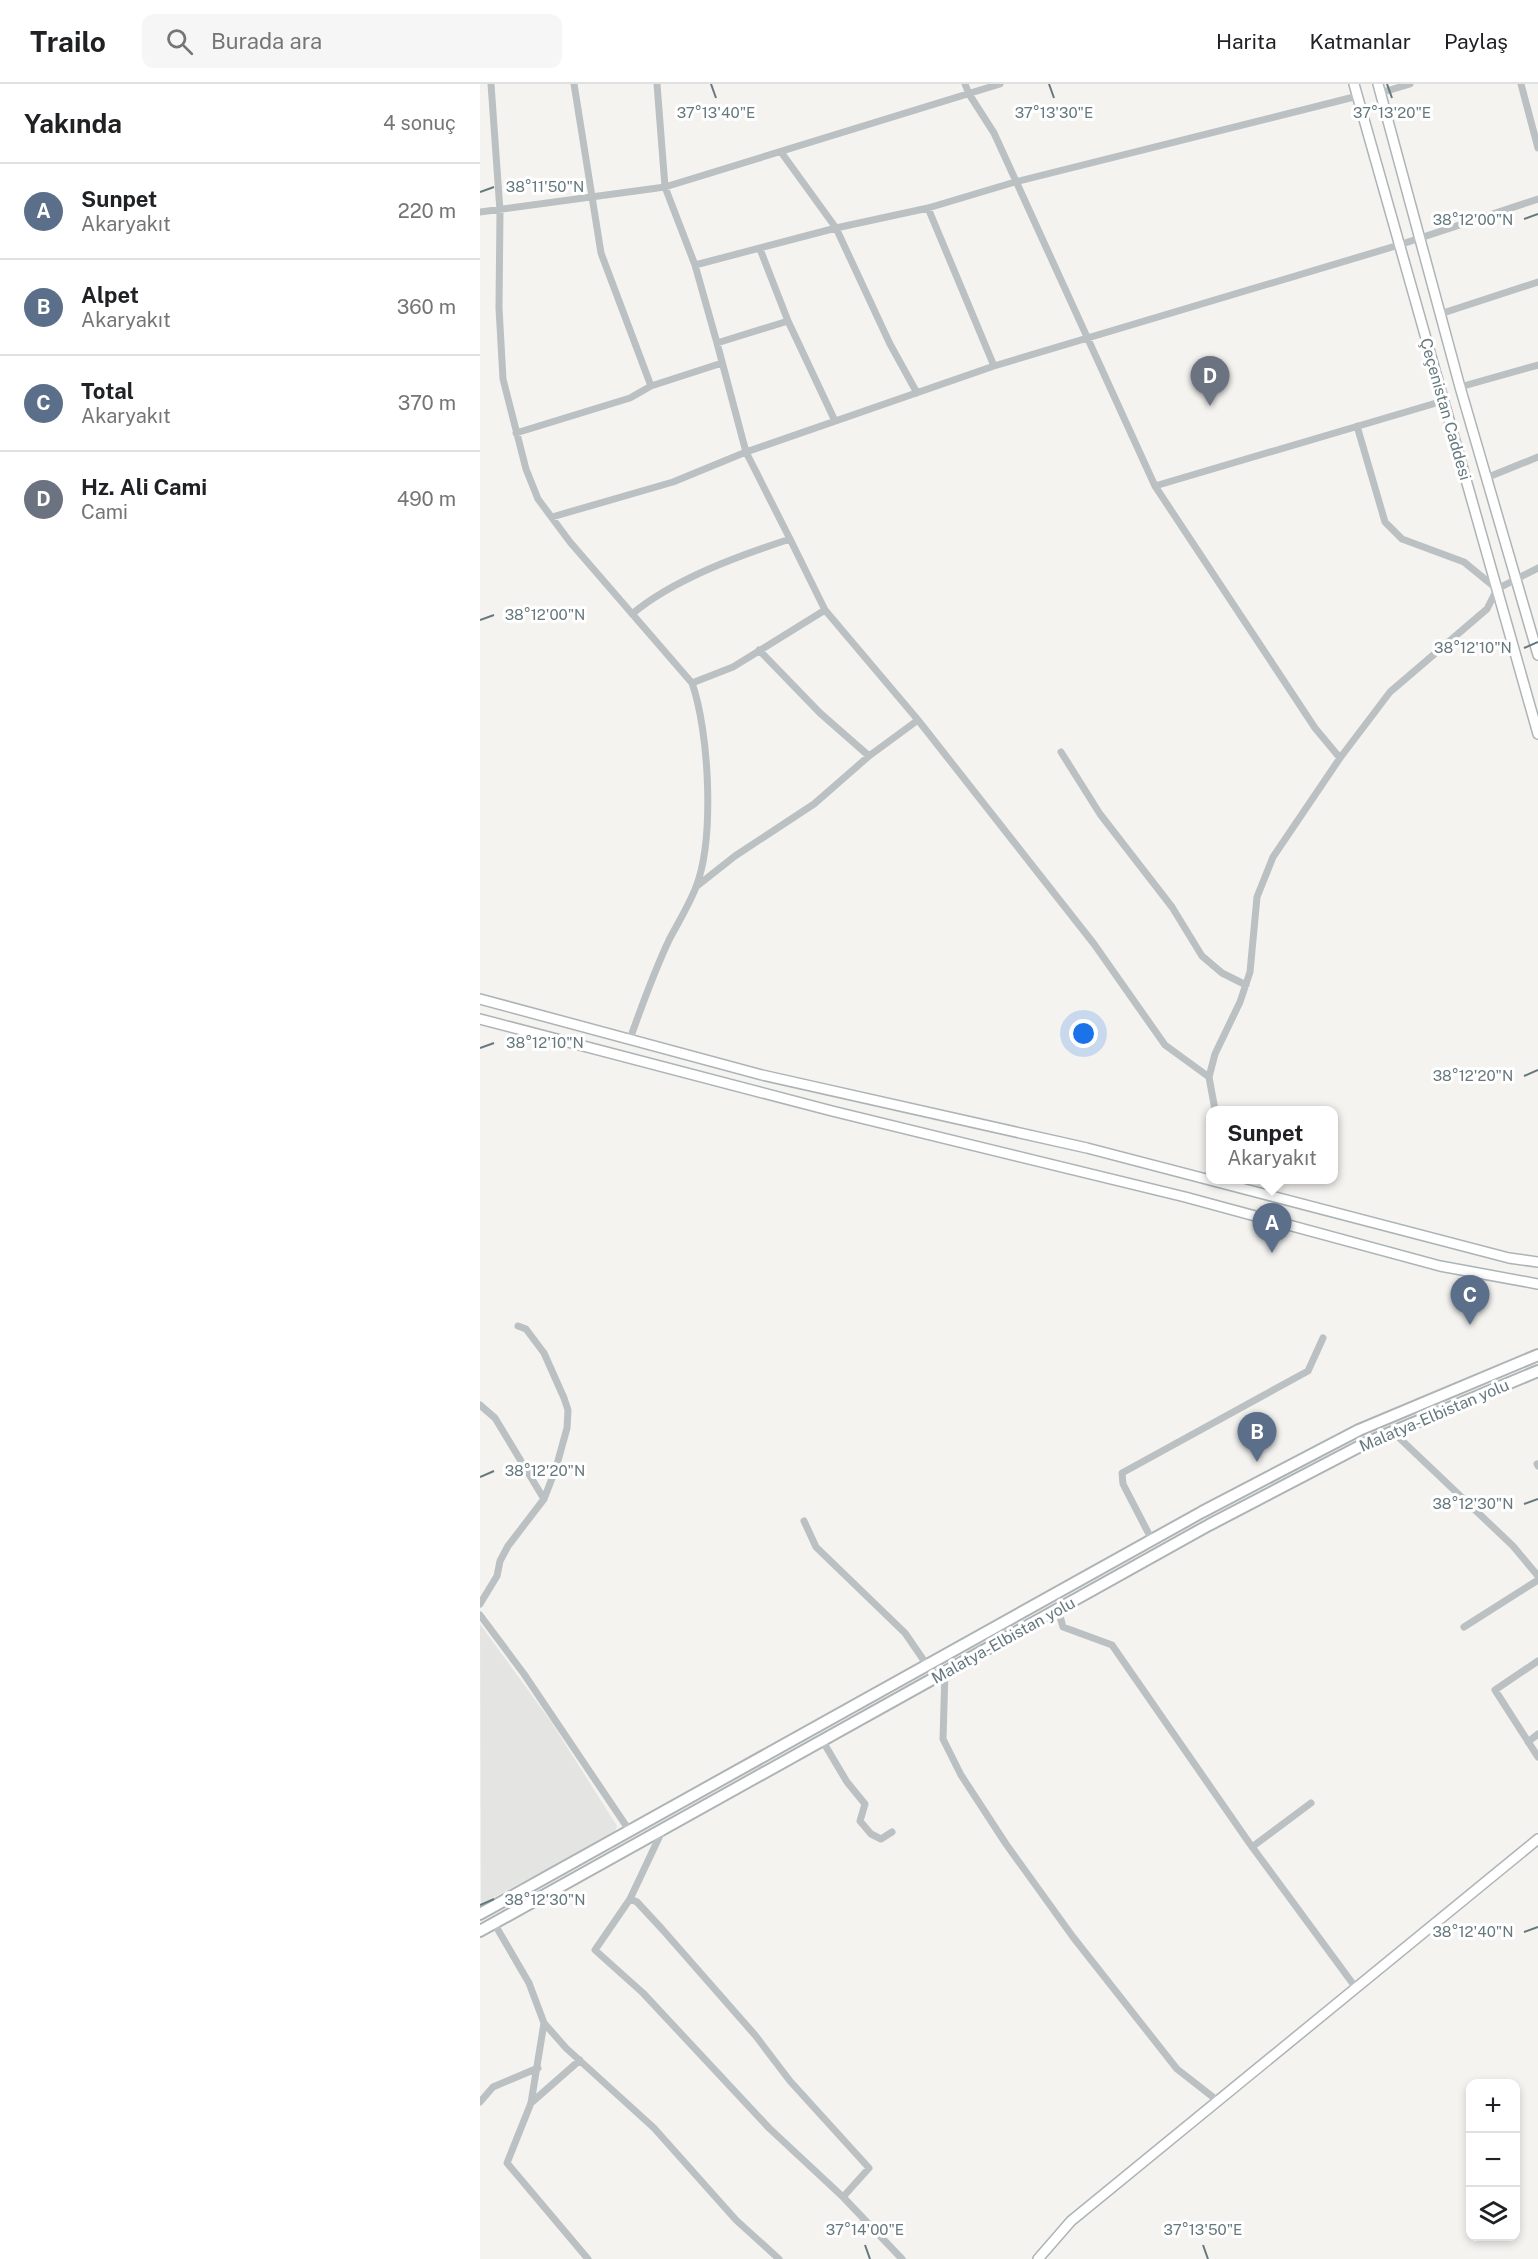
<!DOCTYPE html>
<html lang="tr">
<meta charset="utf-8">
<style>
body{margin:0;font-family:"Public Sans",sans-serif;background:#f6f6f6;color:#202124}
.controls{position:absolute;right:18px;bottom:18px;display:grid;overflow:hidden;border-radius:12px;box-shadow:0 3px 9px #0003}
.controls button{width:54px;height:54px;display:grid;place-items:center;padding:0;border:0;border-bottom:2px solid #e0e0e0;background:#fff;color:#202124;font:30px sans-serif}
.you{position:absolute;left:604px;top:950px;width:21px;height:21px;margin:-15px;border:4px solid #fff;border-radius:50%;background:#1a73e8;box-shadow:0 0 0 9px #1a73e833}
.badge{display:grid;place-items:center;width:39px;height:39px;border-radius:50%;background:#db2777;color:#fff;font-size:20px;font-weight:700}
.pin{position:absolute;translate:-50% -50px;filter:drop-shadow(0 2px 3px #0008)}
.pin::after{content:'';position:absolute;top:32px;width:21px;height:18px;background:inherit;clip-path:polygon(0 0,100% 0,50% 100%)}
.popup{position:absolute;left:726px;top:1022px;width:132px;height:78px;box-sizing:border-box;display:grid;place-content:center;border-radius:12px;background:#fff;filter:drop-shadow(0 2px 4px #0005);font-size:20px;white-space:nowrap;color:#757577}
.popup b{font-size:22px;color:#202124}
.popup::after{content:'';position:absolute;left:50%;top:100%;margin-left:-12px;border:12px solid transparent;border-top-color:#fff}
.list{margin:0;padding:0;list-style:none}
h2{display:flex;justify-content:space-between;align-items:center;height:78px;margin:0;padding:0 24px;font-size:26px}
h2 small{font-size:20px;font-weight:400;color:#757577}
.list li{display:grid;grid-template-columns:39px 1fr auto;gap:18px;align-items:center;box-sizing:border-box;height:96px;padding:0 24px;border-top:2px solid #e0e0e0}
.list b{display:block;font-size:22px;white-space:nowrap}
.list p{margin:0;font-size:20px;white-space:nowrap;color:#757577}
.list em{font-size:20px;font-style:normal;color:#757577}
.icon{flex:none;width:33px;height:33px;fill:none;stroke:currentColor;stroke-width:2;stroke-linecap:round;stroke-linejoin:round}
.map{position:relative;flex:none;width:1058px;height:2175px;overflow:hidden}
header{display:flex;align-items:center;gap:36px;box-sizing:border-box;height:84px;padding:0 30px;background:#fff;border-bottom:2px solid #e0e0e0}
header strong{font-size:28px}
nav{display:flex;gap:33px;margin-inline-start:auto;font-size:21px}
.search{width:420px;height:54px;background:#f6f6f6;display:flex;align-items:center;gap:15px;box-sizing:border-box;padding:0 21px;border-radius:12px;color:#757577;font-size:22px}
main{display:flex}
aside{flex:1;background:#fff}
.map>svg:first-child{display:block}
</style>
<header>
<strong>Trailo</strong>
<div class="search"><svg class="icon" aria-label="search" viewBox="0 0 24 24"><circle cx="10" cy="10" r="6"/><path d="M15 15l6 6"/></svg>Burada ara</div>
<nav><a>Harita</a><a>Katmanlar</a><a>Paylaş</a></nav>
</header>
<main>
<aside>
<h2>Yakında<small>4 sonuç</small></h2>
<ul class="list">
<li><span class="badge" style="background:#5c6f8a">A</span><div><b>Sunpet</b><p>Akaryakıt</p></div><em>220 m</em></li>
<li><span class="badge" style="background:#5c6f8a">B</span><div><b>Alpet</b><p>Akaryakıt</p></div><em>360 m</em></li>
<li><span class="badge" style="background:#5c6f8a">C</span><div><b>Total</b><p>Akaryakıt</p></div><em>370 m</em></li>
<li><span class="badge" style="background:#6b7280">D</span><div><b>Hz. Ali Cami</b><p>Cami</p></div><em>490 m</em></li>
</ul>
</aside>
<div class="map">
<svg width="1058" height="2175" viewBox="0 0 1058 2175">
<rect width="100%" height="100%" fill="#f4f3f0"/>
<path fill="#e4e5e3" d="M0 1540 72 1639 137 1742 134 1750 1 1820Z"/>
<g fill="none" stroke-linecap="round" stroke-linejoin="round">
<g stroke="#adb4b6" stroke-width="12">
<path id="secondary" d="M874 0 1058 650
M898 0 980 303 1058 571
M0 915 282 991 607 1064 1029 1174 1058 1178
M0 935 352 1027 705 1113 960 1182 1058 1200
M558 2175 591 2137 1058 1755"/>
</g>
<g stroke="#aeb4b6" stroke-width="14">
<path id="primary" d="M0 1830 722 1428 879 1346 1058 1271
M0 1847 729 1441 886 1359 1058 1287"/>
</g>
<path stroke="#bbc0c2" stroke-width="7" d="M11 0 20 127 19 224 23 295 46 385 58 415 90 458 212 599C229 647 235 754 216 803 209 821 198 839 189 856 174 888 162 921 150 955
M177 0 185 103 215 181 237 259 308 237
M485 0 489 10 514 49 675 402 835 644 860 674
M1041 0 1058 64
M900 9 930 0
M301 68 356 144 410 260 437 309
M448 124 514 282 919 161 1058 115
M0 128 185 103 520 0
M280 165 308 237 355 337
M215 181 356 144 448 124 535 98 878 12
M960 230 1058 198
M237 259 266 368 310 455
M171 302 242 279
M980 303 1058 281
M877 342 905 438 922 455 984 478 1017 505
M36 349 150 314 171 302 121 169 94 0
M1006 394 1058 373
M675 402 963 317
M72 433 193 398 266 368 514 282
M152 530C194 495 258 472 310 455L345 526
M279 566 340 629 389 672
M212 599 253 583 345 526 438 636 614 860 685 961 729 993
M581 668 620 730 692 823 722 872 742 889 766 901
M217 802 255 772 334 720 389 672 438 636
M735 1026 729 993 735 970 760 918 770 888 777 813 793 773 860 674 910 608 1007 525 1017 505 1058 484
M0 1321 15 1334 64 1415
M913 1348 1033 1462 1058 1492
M1057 1380 1058 1382
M324 1437 336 1463 425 1549 447 1581
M672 1456 643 1400 642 1389 828 1287 843 1254
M0 1520 17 1492 20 1477 28 1462 64 1415 76 1384 87 1344 88 1326 84 1314 64 1269 46 1245 38 1242
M578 1525 583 1543 632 1561 770 1760 876 1904
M0 1531 44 1590 149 1746
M984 1543 1058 1496
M1058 1577 1015 1606 1058 1673
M465 1588 463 1655 481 1691 526 1760 593 1853 697 1985 738 2017
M342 1656 367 1698 385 1720 380 1737 391 1750 401 1755 412 1748
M1048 1658 1058 1650
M183 1745 150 1815 115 1866 163 1909 289 2044 363 2113 422 2175
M772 1763 831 1719
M150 1815 157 1818 182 1845 275 1951 310 1997 389 2084 363 2113
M14 1839 49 1899 64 1939 51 2019 27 2079 108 2175
M64 1939 86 1964 174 2044 256 2136 299 2175
M0 2018 13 2003 58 1984
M51 2019 100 1976"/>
<use href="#secondary" stroke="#fff" stroke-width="9"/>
<use href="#primary" stroke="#fff" stroke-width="10"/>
</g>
<path fill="none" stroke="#65787e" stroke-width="2" d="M231 0 236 14M569 0 574 14M907 0 912 14M0 108 14 103M1044 135 1058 130M0 536 14 531M1044 564 1058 558M0 964 14 959M1044 992 1058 986M0 1393 14 1387M1044 1420 1058 1415M0 1821 14 1815M1044 1848 1058 1843M385 2161 390 2175M723 2161 728 2175"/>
<g text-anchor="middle" stroke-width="6" stroke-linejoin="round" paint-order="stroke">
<g font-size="16" fill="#65787e" stroke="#fff">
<text transform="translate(966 325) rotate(74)" y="6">Çeçenistan Caddesi</text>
<text transform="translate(954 1331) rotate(-23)" y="6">Malatya-Elbistan yolu</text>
<text transform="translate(523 1556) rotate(-29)" y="6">Malatya-Elbistan yolu</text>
</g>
</g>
<g font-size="15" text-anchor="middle" fill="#65787e" stroke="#fff" stroke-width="6" stroke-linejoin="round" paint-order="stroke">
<text x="236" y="34">37°13'40"E</text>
<text x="574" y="34">37°13'30"E</text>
<text x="912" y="34">37°13'20"E</text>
<text x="65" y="108">38°11'50"N</text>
<text x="993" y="141">38°12'00"N</text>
<text x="65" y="536">38°12'00"N</text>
<text x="993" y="569">38°12'10"N</text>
<text x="65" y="964">38°12'10"N</text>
<text x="993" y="997">38°12'20"N</text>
<text x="65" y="1392">38°12'20"N</text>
<text x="993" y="1425">38°12'30"N</text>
<text x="65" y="1821">38°12'30"N</text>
<text x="993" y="1853">38°12'40"N</text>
<text x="385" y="2151">37°14'00"E</text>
<text x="723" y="2151">37°13'50"E</text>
</g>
</svg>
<div class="controls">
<button>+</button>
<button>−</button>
<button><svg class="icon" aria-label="layers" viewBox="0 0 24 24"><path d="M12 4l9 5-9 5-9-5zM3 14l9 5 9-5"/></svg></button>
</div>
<div class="you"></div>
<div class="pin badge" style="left:792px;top:1169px;background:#5c6f8a">A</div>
<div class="popup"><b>Sunpet</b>Akaryakıt</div>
<div class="pin badge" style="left:777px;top:1378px;background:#5c6f8a">B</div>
<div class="pin badge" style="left:990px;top:1241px;background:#5c6f8a">C</div>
<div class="pin badge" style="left:730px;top:322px;background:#6b7280">D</div>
</div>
</main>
